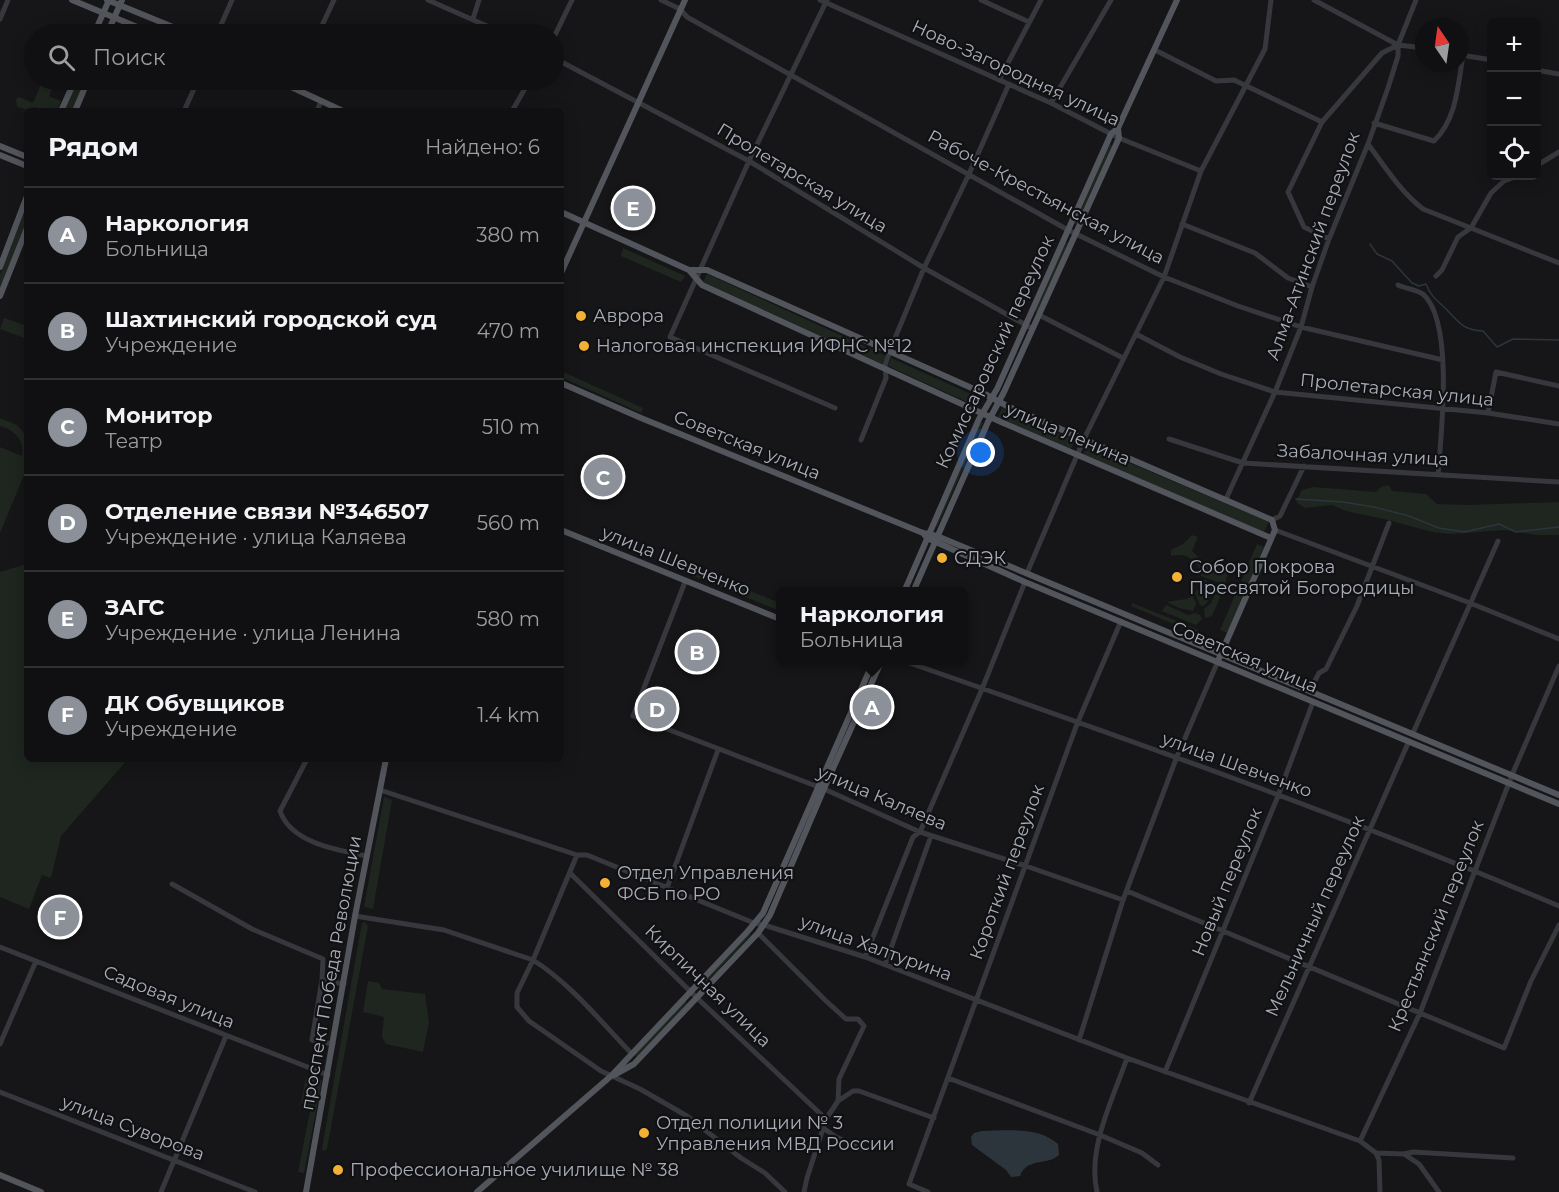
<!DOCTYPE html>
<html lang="ru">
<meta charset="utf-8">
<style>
body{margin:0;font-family:Montserrat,sans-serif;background:#19191b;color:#f1f3f6}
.controls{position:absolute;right:18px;top:18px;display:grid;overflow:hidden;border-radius:9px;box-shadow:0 3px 15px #0003}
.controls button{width:54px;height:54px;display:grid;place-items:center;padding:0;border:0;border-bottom:2px solid #303032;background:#101012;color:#f1f3f6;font:30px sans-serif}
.compass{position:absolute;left:1415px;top:18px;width:54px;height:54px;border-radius:50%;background:#101012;box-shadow:0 3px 15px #0003;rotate:347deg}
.you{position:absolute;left:981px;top:453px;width:21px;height:21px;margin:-15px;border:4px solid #fff;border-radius:50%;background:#1a73e8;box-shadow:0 0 0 9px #1a73e833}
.badge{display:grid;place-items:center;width:39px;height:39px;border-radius:50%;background:#8c9099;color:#fff;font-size:20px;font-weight:700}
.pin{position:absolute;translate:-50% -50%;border:3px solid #fff;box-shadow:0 2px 6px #0006}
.popup{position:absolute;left:776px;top:587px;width:192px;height:78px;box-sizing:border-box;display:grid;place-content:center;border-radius:9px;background:#101012;filter:drop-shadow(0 2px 4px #0005);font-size:20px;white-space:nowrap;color:#9c9d9f}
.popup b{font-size:22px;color:#f1f3f6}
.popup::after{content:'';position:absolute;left:50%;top:100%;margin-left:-12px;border:12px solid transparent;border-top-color:#101012}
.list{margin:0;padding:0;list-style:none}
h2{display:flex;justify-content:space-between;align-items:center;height:78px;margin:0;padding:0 24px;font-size:26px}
h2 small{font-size:20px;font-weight:400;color:#9c9d9f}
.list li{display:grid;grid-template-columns:39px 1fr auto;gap:18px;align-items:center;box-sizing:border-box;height:96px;padding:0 24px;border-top:2px solid #303032}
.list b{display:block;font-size:22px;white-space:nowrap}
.list p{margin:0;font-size:20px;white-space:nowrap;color:#9c9d9f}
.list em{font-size:20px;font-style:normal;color:#9c9d9f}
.icon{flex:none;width:33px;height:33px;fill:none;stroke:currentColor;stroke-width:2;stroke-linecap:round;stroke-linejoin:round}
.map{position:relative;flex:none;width:1559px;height:1192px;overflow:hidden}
.search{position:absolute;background:#101012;box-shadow:0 3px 15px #0003;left:24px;top:24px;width:540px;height:66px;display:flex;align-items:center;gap:15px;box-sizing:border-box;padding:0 21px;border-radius:33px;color:#9c9d9f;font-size:22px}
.panel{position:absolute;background:#101012;box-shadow:0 3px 15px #0003;left:24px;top:108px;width:540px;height:654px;border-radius:9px}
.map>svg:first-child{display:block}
</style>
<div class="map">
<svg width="1559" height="1192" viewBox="0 0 1559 1192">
<rect width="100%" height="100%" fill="#161618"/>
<path fill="#1e261f" d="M43 80H46L45 82 53 87 49 96 61 101 57 111H44L35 107 25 109 17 107 16 99 19 97 33 103Z
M78 80H85L72 111H64Z
M1109 144 1112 146 1077 224 1074 223Z
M27 205V221L0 290V274Z
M1065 242 1068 243 1037 312 1034 311Z
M623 248 685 276 681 282 621 256Z
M707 274 886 356 882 364 703 282Z
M4 318 27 326V339L0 329Z
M891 358 982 399 978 407 888 366Z
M561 371 643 408 641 413 561 377Z
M1002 408 1075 440 1071 449 998 417Z
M0 418 17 425 27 436V468L0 533V447L22 456C25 441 15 430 0 426Z
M981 422 983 423 937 527 935 526Z
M1087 445 1269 522 1264 532 1083 455Z
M1389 485 1392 491 1426 494 1437 504 1467 505 1559 502V535H1537L1505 530 1451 534 1432 532 1388 520 1346 511 1332 505 1305 508 1296 502 1302 490 1313 487 1376 492 1381 487Z
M1192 535 1198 537 1192 551 1202 561 1228 572 1225 585 1201 576C1199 560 1186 552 1171 556V550L1183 544Z
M1257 544 1264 547 1227 633 1220 630Z
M665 557 780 603V611L663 564Z
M27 564V759H128L61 836 51 878 42 875 29 909 0 897V572Z
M1202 579 1216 585 1207 603 1203 606 1200 605 1195 593 1201 585Z
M1219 586 1224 588 1212 616 1205 618 1204 609 1211 603Z
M1193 596 1196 604 1193 611 1179 608 1167 602 1186 599Z
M1132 603 1197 629 1198 632 1205 635 1204 637 1131 606Z
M1166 605 1188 615 1196 613 1200 615 1202 619 1196 625 1162 611Z
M384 797 392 800 373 909 364 907Z
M365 922 368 926 327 1149 323 1151 322 1148 362 923Z
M749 934 751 935 702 987 700 986Z
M368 981 379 983 382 989 425 994 429 1022 423 1052 386 1044 382 1037 384 1017 363 1012Z
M685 1001 687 1003 637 1057 634 1055Z
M306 1077 322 1080 304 1173 298 1172 311 1106 301 1103Z"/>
<path fill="#2c353c" d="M982 1131C1007 1131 1038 1126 1058 1144L1059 1155C1047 1166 1027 1157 1020 1176L1011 1177 1006 1170 972 1145 971 1137 974 1133Z"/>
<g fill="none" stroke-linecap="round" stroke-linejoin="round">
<path stroke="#2c353c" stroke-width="1.5" d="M1370 244 1377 254 1392 261 1412 283 1419 286 1426 284C1431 297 1438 301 1447 310 1460 324 1464 330 1483 331L1497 347 1513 339 1559 340
M1296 499 1343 502 1374 507 1409 516 1439 528 1464 532 1499 524 1516 532 1559 527"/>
<path stroke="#37383d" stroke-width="5" d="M428 0 505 34
M661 0 680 9 687 17 1068 230 1164 277 1238 306 1301 327 1443 360
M820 0 1051 103 1119 138 1201 171
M827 0 749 161 670 337 835 408
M981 0 1029 22
M1314 0 1398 45 1424 48
M0 19 8 0
M473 19 479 0
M217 34 232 0
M318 34 334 0
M554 37 572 0
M1155 50 1216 81 1234 80 1322 122
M1461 55 1492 60
M554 58 749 161 924 268 1033 329
M1536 70 1559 74
M999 80 1041 0
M293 87 297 80
M1051 103 1111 0
M184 111 198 80
M317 111 321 101
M512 111 530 80
M1374 123 1434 141C1457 119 1458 84 1463 55
M1368 144C1385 167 1400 191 1423 209L1559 263
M1536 166 1559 152
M1182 224 1255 253 1288 278 1312 287
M1329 239 1304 227 1288 192 1322 122 1382 53 1398 45
M1436 276 1442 270 1458 237 1471 228 1491 193 1504 181 1518 176
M1398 285C1406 289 1417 289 1424 295 1454 324 1441 435 1438 475
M1039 315 1123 358
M1136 334 1180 357 1221 374 1275 392 1488 413 1559 424
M1488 413 1496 372 1559 386
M1169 439 1243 463 1559 482
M861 440 886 378 885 365 893 343 924 268 969 174 1009 84
M1226 499 1275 392 1301 327 1312 287 1329 239 1368 144 1388 88 1398 56V45L1416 0
M1272 520 1280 516 1304 466
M1275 530 1470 603 1559 639
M1027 573 1084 439 1164 277 1201 171 1265 49 1271 0
M685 582 633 716 824 789 920 832 1026 866 1123 900
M901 660C1122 737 1343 815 1559 906
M1310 690 1319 673 1326 669 1357 606 1389 523
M1413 733 1498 541
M307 759 280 811C291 843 337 850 367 856
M380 790 577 855H587L754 923 764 925 865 957 1127 1058 1360 1141 1376 1153 1379 1160 1380 1192
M577 855 533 960 517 993V1007L529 1021 601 1071 640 1089 687 1116 741 1158 765 1173 785 1192
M570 873 696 997 826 1119
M172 884 252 929 323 959 322 980 312 1040 333 1044
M667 888 718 750
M1127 891 1504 1048 1531 981 1559 925
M355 916 444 930 533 960C571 984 601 1022 632 1054
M758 933 825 1000 846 1019H858L864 1026 839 1079 838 1101 826 1119 807 1178 804 1192
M0 947 328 1075
M865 957 913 837 920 832 982 689 1025 582
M885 965 931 836
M322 980 344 984
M1079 1040 1123 900 1176 759 1218 661
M0 1044 36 961
M1165 1072 1278 796 1313 702
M948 1078 1100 1135 1142 1153 1158 1165
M0 1092 255 1192
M838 1101 853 1091H859L934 1118
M1249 1103 1409 741
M823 1128 836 1137 862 1149
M1360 1141 1420 1013 1512 775 1559 666
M1376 1153 1404 1154 1413 1152 1513 1158
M1404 1154 1419 1164 1439 1192
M161 1192 226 1036
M928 1192 909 1184 1077 724 1121 621
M1097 1192C1087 1148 1113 1099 1127 1058"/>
<path stroke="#53555c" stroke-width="6" d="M72 0 154 34
M107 0 190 34
M94 34 109 0
M107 34 122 0
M276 80 343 111
M61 111 75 80
M75 111 88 80
M0 146 27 157
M0 155 27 166
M561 212 689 270H707L983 393 1007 406 1272 520 1275 530 1218 661
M0 267 27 196
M689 270 702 285 1001 422 1271 538
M561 273 685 0
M0 296 27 228
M561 383 641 418 923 533 937 536 1559 795
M561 530 780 619
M923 533 927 538 1025 582 1559 804
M904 592 979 419 997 389 1111 134 1118 128 1177 0
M913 592 988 422 1004 392 1119 138 1118 128
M614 1075 634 1064 758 933 770 915 826 784 882 660
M0 1175 41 1192
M306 1192 355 916 386 759
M477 1192 611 1076 748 931 763 913 874 660"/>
</g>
<g fill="#f2b134" stroke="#111113" stroke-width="2">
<circle cx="581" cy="316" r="6"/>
<circle cx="584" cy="346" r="6"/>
<circle cx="942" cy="558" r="6"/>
<circle cx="1177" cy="577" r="6"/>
<circle cx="605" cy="883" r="6"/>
<circle cx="644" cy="1133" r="6"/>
<circle cx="338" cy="1170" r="6"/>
</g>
<g text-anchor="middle" stroke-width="4.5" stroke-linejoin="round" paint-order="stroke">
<g font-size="18" fill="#a8adb8" stroke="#111113">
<text transform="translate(1016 73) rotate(25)" y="6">Ново-Загородняя улица</text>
<text transform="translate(802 178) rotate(31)" y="6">Пролетарская улица</text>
<text transform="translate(1046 197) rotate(28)" y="6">Рабоче-Крестьянская улица</text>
<text transform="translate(1313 246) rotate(-70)" y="6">Алма-Атинский переулок</text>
<text transform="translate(995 352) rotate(-65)" y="6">Комиссаровский переулок</text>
<text transform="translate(1397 390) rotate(6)" y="6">Пролетарская улица</text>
<text transform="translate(1068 434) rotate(23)" y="6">улица Ленина</text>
<text transform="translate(747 445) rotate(22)" y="6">Советская улица</text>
<text transform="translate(1363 455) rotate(3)" y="6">Забалочная улица</text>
<text transform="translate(676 561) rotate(22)" y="6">улица Шевченко</text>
<text transform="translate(1245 657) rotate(23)" y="6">Советская улица</text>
<text transform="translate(1237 765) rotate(20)" y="6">улица Шевченко</text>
<text transform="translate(882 798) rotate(23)" y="6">улица Каляева</text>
<text transform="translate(1007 872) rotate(-70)" y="6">Короткий переулок</text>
<text transform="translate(1227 882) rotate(-68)" y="6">Новый переулок</text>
<text transform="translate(1315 916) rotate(-66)" y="6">Мельничный переулок</text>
<text transform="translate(1436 926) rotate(-68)" y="6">Крестьянский переулок</text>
<text transform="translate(876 948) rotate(20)" y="6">улица Халтурина</text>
<text transform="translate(331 973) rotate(-80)" y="6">проспект Победа Революции</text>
<text transform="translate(708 986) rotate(44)" y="6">Кирпичная улица</text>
<text transform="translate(169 997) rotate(22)" y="6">Садовая улица</text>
<text transform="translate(133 1128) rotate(21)" y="6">улица Суворова</text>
</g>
<g font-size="18" fill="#a8adb8" stroke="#111113" text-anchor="start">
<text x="593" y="322">Аврора</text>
<text x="596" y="352">Налоговая инспекция ИФНС №12</text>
<text x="954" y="564">СДЭК</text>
<text x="1189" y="573">Собор Покрова<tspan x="1189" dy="21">Пресвятой Богородицы</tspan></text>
<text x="617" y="879">Отдел Управления<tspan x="617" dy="21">ФСБ по РО</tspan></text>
<text x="656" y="1129">Отдел полиции № 3<tspan x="656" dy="21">Управления МВД России</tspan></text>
<text x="350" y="1176">Профессиональное училище № 38</text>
</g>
</g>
</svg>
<div class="controls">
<button>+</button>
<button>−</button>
<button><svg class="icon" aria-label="locate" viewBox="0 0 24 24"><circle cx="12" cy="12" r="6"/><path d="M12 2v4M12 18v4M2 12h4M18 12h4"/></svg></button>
</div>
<svg class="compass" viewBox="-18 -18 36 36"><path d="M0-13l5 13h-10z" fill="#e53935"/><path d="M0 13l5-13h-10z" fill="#9c9d9f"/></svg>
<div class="you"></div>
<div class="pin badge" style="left:872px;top:707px">A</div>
<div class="popup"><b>Наркология</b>Больница</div>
<div class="pin badge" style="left:697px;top:652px">B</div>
<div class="pin badge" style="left:603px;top:477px">C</div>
<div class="pin badge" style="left:657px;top:709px">D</div>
<div class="pin badge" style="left:633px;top:208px">E</div>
<div class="pin badge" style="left:60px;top:917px">F</div>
<div class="search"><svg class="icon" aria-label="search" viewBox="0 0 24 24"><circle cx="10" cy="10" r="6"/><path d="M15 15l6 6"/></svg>Поиск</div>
<section class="panel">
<h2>Рядом<small>Найдено: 6</small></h2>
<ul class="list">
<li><span class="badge">A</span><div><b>Наркология</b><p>Больница</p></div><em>380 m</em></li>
<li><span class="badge">B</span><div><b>Шахтинский городской суд</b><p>Учреждение</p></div><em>470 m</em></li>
<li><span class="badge">C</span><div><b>Монитор</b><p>Театр</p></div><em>510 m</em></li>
<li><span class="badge">D</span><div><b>Отделение связи №346507</b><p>Учреждение · улица Каляева</p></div><em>560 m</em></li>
<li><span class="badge">E</span><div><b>ЗАГС</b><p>Учреждение · улица Ленина</p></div><em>580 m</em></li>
<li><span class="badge">F</span><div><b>ДК Обувщиков</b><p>Учреждение</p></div><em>1.4 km</em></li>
</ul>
</section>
</div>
